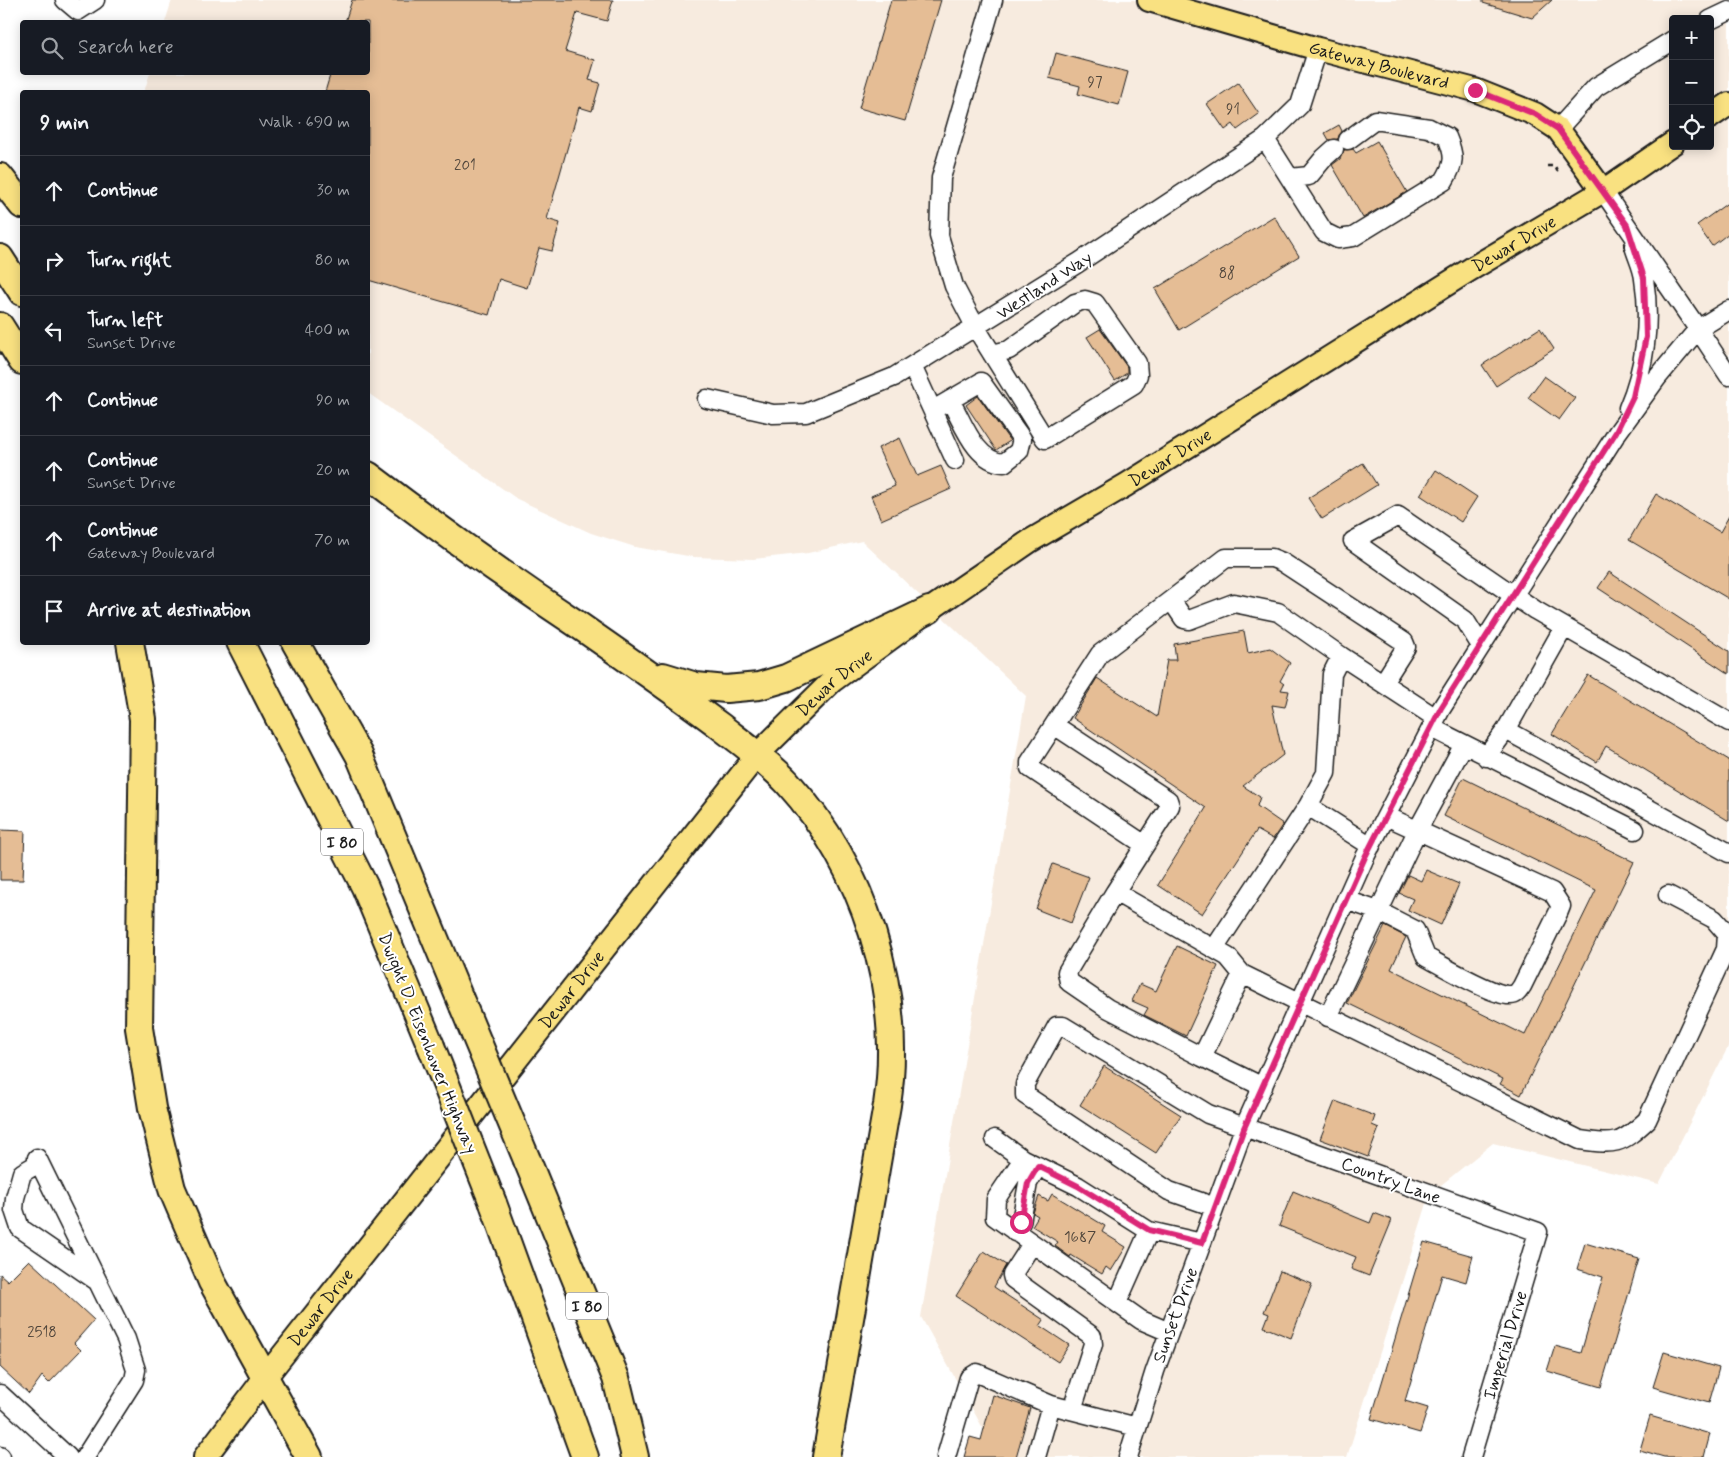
<!DOCTYPE html>
<meta charset="utf-8">
<style>
body{margin:0;font-family:Mynerve,sans-serif;background:#20242c;color:#f1f3f6}
.controls{position:absolute;right:15px;top:15px;display:grid;overflow:hidden;border-radius:5px;box-shadow:0 2px 12px #0003}
.controls button{width:45px;height:45px;display:grid;place-items:center;padding:0;border:0;border-bottom:1px solid #363941;background:#171b24;color:#f1f3f6;font:25px sans-serif}
.stop{position:absolute;width:15px;height:15px;margin:-11px;border:4px solid #db2777;border-radius:50%;background:#fff}
.stop.end{background:#db2777;border-color:#fff;box-shadow:0 1px 5px #0008}
.list{margin:0;padding:0;list-style:none}
h2{display:flex;justify-content:space-between;align-items:center;height:65px;margin:0;padding:0 20px;font-size:21px}
h2 small{font-size:16px;font-weight:400;color:#9ea1a6}
.list li{display:grid;grid-template-columns:32px 1fr auto;gap:15px;align-items:center;box-sizing:border-box;height:70px;padding:0 20px;border-top:1px solid #363941}
.list b{display:block;font-size:19px;white-space:nowrap}
.list p{margin:0;font-size:16px;white-space:nowrap;color:#9ea1a6}
.list em{font-size:16px;font-style:normal;color:#9ea1a6}
.icon{flex:none;width:28px;height:28px;fill:none;stroke:currentColor;stroke-width:2;stroke-linecap:round;stroke-linejoin:round}
.map{position:relative;flex:none;width:1729px;height:1457px;overflow:hidden}
.search{position:absolute;background:#171b24;box-shadow:0 2px 12px #0003;left:20px;top:20px;width:350px;height:55px;display:flex;align-items:center;gap:12px;box-sizing:border-box;padding:0 18px;border-radius:5px;color:#9ea1a6;font-size:19px}
.panel{position:absolute;background:#171b24;box-shadow:0 2px 12px #0003;left:20px;top:90px;width:350px;height:555px;border-radius:5px}
.map>svg:first-child{display:block}
</style>
<div class="map">
<svg width="1729" height="1457" viewBox="0 0 1729 1457">
<rect width="100%" height="100%" fill="#fff"/>
<filter id="ink" filterUnits="userSpaceOnUse"><feTurbulence type="fractalNoise" baseFrequency=".02" numOctaves="2"/><feDisplacementMap in="SourceGraphic" scale="10" xChannelSelector="R" yChannelSelector="G"/><feConvolveMatrix kernelMatrix="1 2 1 2 8 2 1 2 1" color-interpolation-filters="sRGB"/></filter>
<g filter="url(#ink)">
<path fill="#f7ebdf" fill-rule="evenodd" d="M172 0H1729V1045L1659 1184 1493 1143 1430 1194 1347 1457H999L921 1317 1026 696 862 541 808 553 753 559 694 557 635 547 591 533 517 499 368 393V92H144L150 73 368 72V22H165ZM1673 19H1710V146H1673Z"/>
<path fill="#e5bd95" stroke="#1c1c1c" d="M352 0H613L607 21 577 13 565 51 595 60 589 80 600 83 592 111 579 107 547 219 560 223 552 251 539 248 527 288 499 279 489 315 368 280V92H325L331 72H368V22H345Z
M891 0H941L905 121 859 108Z
M1483 0H1552L1532 18 1483 3Z
M1056 53 1128 72 1119 105 1078 94 1080 86 1049 78Z
M1238 83 1259 114 1237 130 1233 124 1225 130 1207 104Z
M1339 125 1342 131 1338 139 1329 140 1325 133Z
M1377 141 1407 192 1363 218 1332 165 1340 159 1344 150 1353 149 1356 153Z
M1729 202V233L1712 246 1697 225Z
M1274 216 1299 256 1179 330 1155 289Z
M1540 328 1554 349 1496 386 1482 365Z
M1100 329 1127 367V373L1115 381 1087 337Z
M1544 376 1575 398 1559 420 1528 398Z
M978 396 1010 441 996 450 966 405Z
M900 438 917 476 941 466 951 489 881 520 871 496 895 486 878 448Z
M1363 463 1377 485 1322 519 1308 498Z
M1436 470 1477 497 1461 522 1420 495Z
M1656 494 1720 532 1729 516V599L1629 540Z
M1609 572 1729 651V674L1598 588Z
M1244 631 1248 653 1270 648 1290 663 1280 681 1284 684 1281 690 1289 691 1285 707 1272 705 1283 755 1243 786 1260 797 1257 806 1283 824 1273 839 1257 830 1202 914 1158 885 1206 808 1073 718 1097 678 1157 717 1167 660H1176L1174 644Z
M1588 675 1729 760V821L1606 746 1597 762 1552 734Z
M1463 778 1634 862 1521 1095 1500 1084 1503 1079 1347 1003 1385 926 1406 937 1391 969 1525 1035 1596 890 1444 816Z
M0 830 25 831 23 880H0Z
M1053 864 1089 877 1071 923 1036 909Z
M1426 870 1459 884 1441 925 1408 910 1413 899 1399 893 1408 875 1421 881Z
M1177 946 1218 966 1186 1036 1144 1015 1148 1008 1132 1001 1140 984 1156 991Z
M1104 1066 1181 1115 1156 1153 1080 1105Z
M1335 1101 1375 1116 1372 1125 1379 1128 1368 1157 1320 1139Z
M1293 1191 1370 1223 1374 1213 1392 1220 1369 1276 1351 1269 1356 1257 1279 1226Z
M1052 1194 1105 1226 1102 1232 1126 1247 1111 1271 1106 1267 1102 1274 1071 1255 1070 1257 1055 1246 1058 1242 1032 1226 1038 1216 1033 1213 1039 1196 1048 1201Z
M1424 1242 1473 1256 1466 1282 1442 1275 1405 1401 1428 1408 1420 1433 1371 1419Z
M1585 1243 1639 1259 1601 1387 1547 1371 1555 1346 1581 1353 1603 1277 1577 1269Z
M984 1251 1006 1265 994 1287 1044 1320 1040 1326 1069 1345 1058 1362 956 1296Z
M29 1260 94 1320 74 1343 81 1350 49 1383 42 1376 29 1394 0 1367V1274L8 1281Z
M1280 1271 1312 1284 1291 1338 1264 1327 1269 1314 1264 1312Z
M1664 1352 1719 1368 1709 1403 1653 1387Z
M993 1395 1030 1408 1016 1457H964L970 1437 981 1440Z
M1650 1416 1710 1434 1704 1457H1664L1640 1450Z"/>
<g fill="none" stroke-linecap="round" stroke-linejoin="round">
<g stroke="#1c1c1c" stroke-width="21">
<path id="minor" d="M65 0 78 11 95 0
M1710 20 1729 11
M1558 129 1596 87 1673 40
M1265 139 1324 232 1338 239 1353 237 1444 181C1455 163 1455 156 1447 137L1429 128 1375 120 1348 140
M1290 178 1309 176 1324 158 1334 149
M1729 310 1698 329 1729 376
M992 354 1009 350 1075 303 1085 300 1095 303 1137 363 1138 375 1134 384 1045 439 976 328 954 286 939 236 941 178 993 0
M912 366 955 460
M707 399 773 414 806 413 894 377 1078 263 1265 139 1300 105 1318 49
M1628 408C1645 369 1651 321 1644 279 1643 268 1637 257 1634 246
M933 410 981 382 1022 439 1019 451 1004 463C975 462 963 422 950 400
M1481 646 1465 620 1353 541 1398 516 1535 610 1729 722
M1341 656 1278 612 1234 603 1189 620 1184 619 1171 600 1226 558H1272L1282 562 1404 642 1406 647 1383 683
M1054 725 1100 654 1171 600
M1432 728 1635 830
M1506 730 1729 853
M1486 757 1506 730 1564 627
M1371 846 1308 806 1326 773 1332 674 1341 656 1436 718
M1115 892 1170 806 1168 800 1054 725 1030 762V768L1145 845
M1346 900 1378 911 1415 930 1426 957C1443 966 1495 997 1511 995 1517 995 1519 990 1522 986L1559 911 1561 906 1552 892 1386 816
M1214 949 1308 806
M1328 1017 1417 831 1463 746
M1202 1057 1107 1008 1069 982 1067 972 1115 892 1228 957 1242 974
M1263 1087 1202 1057 1242 974 1580 1140C1616 1145 1620 1145 1647 1120L1726 949 1727 934 1714 919 1668 895
M995 1139 1023 1159
M37 1158 126 1339 136 1370 134 1380 85 1457
M39 1163 22 1173 15 1198 14 1210 20 1228 97 1281
M1215 1207 1169 1191 1025 1095V1084L1057 1026H1063L1208 1114 1538 1232 1471 1457
M1015 1232 1021 1222 1028 1183 1038 1166
M1032 1244 1012 1275 1013 1279 1092 1336 1093 1344 1072 1410
M1117 1303 1149 1231
M1169 1332 1141 1320 995 1217 996 1199 1023 1159 1078 1186 1149 1231 1202 1243
M0 1394 68 1457
M0 1456 1 1457
M946 1457 969 1378 977 1373 1051 1405 1137 1427
M1036 1457 1051 1405
M1128 1457 1155 1371 1244 1128 1365 857 1441 709 1617 433 1657 378 1698 329 1603 191"/>
</g>
<g stroke="#1c1c1c" stroke-width="26">
<g id="major">
<path id="s1" d="M1149 0 1318 49 1475 90 1535 114 1558 129 1603 191"/>
<path d="M1710 117 1729 104"/>
<path id="s2" d="M205 1457 264 1379 757 755 832 681 929 610 1030 541 1126 485 1471 269 1603 191 1673 143"/>
</g>
</g>
<g stroke="#1c1c1c" stroke-width="30">
<path id="highway" d="M0 177 22 205
M0 258 22 292
M0 326 22 361
M368 475C435 526 503 575 574 622 623 656 672 690 720 726 743 744 767 761 787 782 865 868 904 991 887 1105L826 1457
M130 642 143 719 139 1028 152 1108 172 1189 212 1282 309 1457
M240 642 365 887 431 1046
M295 642 359 755 463 1006
M663 676 696 686 726 689 759 686 786 678 929 610
M527 1160 616 1378 635 1457
M493 1203 585 1457"/>
</g>
<path stroke="#1c1c1c" stroke-width="2.5" stroke-dasharray="5 4" stroke-linecap="butt" d="M1547 166H1555L1559 175"/>
<use href="#minor" stroke="#fff" stroke-width="18"/>
<use href="#major" stroke="#f9e181" stroke-width="22"/>
<use href="#highway" stroke="#f9e181" stroke-width="26"/>
<g stroke="#1c1c1c" stroke-width="30" stroke-linecap="butt">
<path id="highway-bridge" d="M463 1006 527 1160
M431 1046 493 1203"/>
</g>
<use href="#highway-bridge" stroke="#f9e181" stroke-width="26"/>
</g>
</g>
<g fill="none" stroke-linecap="round" stroke-linejoin="round" filter="url(#ink)">
<path stroke="#db2777" stroke-width="6" d="M1021 1222 1028 1183 1038 1166 1078 1186 1149 1230 1202 1243 1244 1128 1365 857 1441 708 1616 432 1633 397 1646 337 1644 278 1627 225 1558 129 1535 114 1475 90"/>
</g>
<g text-anchor="middle" stroke-width="4" stroke-linejoin="round" paint-order="stroke">
<g font-size="15" fill="#4e443a">
<text x="1095" y="87">97</text>
<text x="1233" y="114">91</text>
<text x="465" y="170">201</text>
<text x="1227" y="278">88</text>
<text x="1080" y="1242">1687</text>
<text x="42" y="1337">2518</text>
</g>
<g fill="#fff" stroke="#606060" stroke-width="1">
<rect x="321" y="828.5" width="42" height="27" rx="4"/>
<rect x="566" y="1292.5" width="42" height="27" rx="4"/>
</g>
<g font-size="16" font-weight="bold" fill="#1c1c1c">
<text x="342" y="848">I 80</text>
<text x="587" y="1312">I 80</text>
</g>
<g font-size="18" fill="#1c1c1c" stroke="#fff">
<text dy="6" stroke="none"><textPath href="#s1" startOffset="239">Gateway Boulevard</textPath></text>
<text dy="6" stroke="none"><textPath href="#s2" startOffset="1809">Dewar Drive</textPath></text>
<text transform="translate(1044 285) rotate(-33)" y="6">Westland Way</text>
<text dy="6" stroke="none"><textPath href="#s2" startOffset="1404">Dewar Drive</textPath></text>
<text dy="6" stroke="none"><textPath href="#s2" startOffset="999">Dewar Drive</textPath></text>
<text dy="6" stroke="none"><textPath href="#s2" startOffset="594">Dewar Drive</textPath></text>
<text transform="translate(428 1043) rotate(68)" y="6">Dwight D. Eisenhower Highway</text>
<text transform="translate(1391 1180) rotate(20)" y="6">Country Lane</text>
<text dy="6" stroke="none"><textPath href="#s2" startOffset="189">Dewar Drive</textPath></text>
<text transform="translate(1175 1315) rotate(-70)" y="6">Sunset Drive</text>
<text transform="translate(1505 1345) rotate(-73)" y="6">Imperial Drive</text>
</g>
</g>
</svg>
<div class="controls">
<button>+</button>
<button>−</button>
<button><svg class="icon" aria-label="locate" viewBox="0 0 24 24"><circle cx="12" cy="12" r="6"/><path d="M12 2v4M12 18v4M2 12h4M18 12h4"/></svg></button>
</div>
<div class="stop" style="left:1021px;top:1222px"></div>
<div class="stop end" style="left:1475px;top:90px"></div>
<div class="search"><svg class="icon" aria-label="search" viewBox="0 0 24 24"><circle cx="10" cy="10" r="6"/><path d="M15 15l6 6"/></svg>Search here</div>
<section class="panel">
<h2>9 min<small>Walk · 690 m</small></h2>
<ul class="list">
<li><svg class="icon" aria-label="ahead" viewBox="0 0 24 24"><path d="M12 20V5M6 11l6-6 6 6"/></svg><div><b>Continue</b></div><em>30 m</em></li>
<li><svg class="icon" aria-label="right" viewBox="0 0 24 24"><path d="M7 20v-9h11M14 6l5 5-5 5"/></svg><div><b>Turn right</b></div><em>80 m</em></li>
<li><svg class="icon" aria-label="left" viewBox="0 0 24 24"><path d="M17 20v-9H6M10 6l-5 5 5 5"/></svg><div><b>Turn left</b><p>Sunset Drive</p></div><em>400 m</em></li>
<li><svg class="icon" aria-label="ahead" viewBox="0 0 24 24"><path d="M12 20V5M6 11l6-6 6 6"/></svg><div><b>Continue</b></div><em>90 m</em></li>
<li><svg class="icon" aria-label="ahead" viewBox="0 0 24 24"><path d="M12 20V5M6 11l6-6 6 6"/></svg><div><b>Continue</b><p>Sunset Drive</p></div><em>20 m</em></li>
<li><svg class="icon" aria-label="ahead" viewBox="0 0 24 24"><path d="M12 20V5M6 11l6-6 6 6"/></svg><div><b>Continue</b><p>Gateway Boulevard</p></div><em>70 m</em></li>
<li><svg class="icon" aria-label="arrive" viewBox="0 0 24 24"><path d="M6 21V4h12l-3 4 3 4H6"/></svg><div><b>Arrive at destination</b></div></li>
</ul>
</section>
</div>
